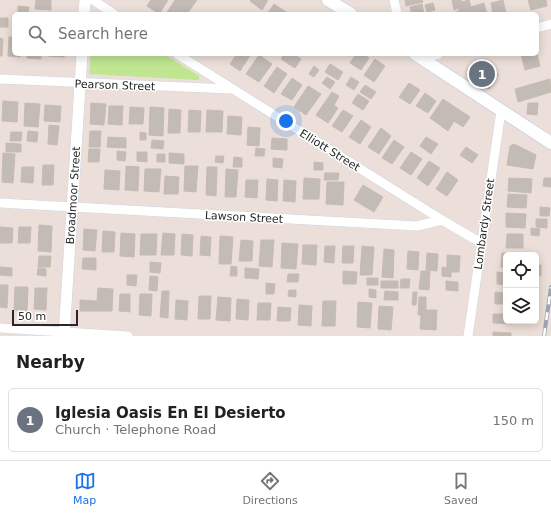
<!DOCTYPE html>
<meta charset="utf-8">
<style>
body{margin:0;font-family:"DejaVu Sans",sans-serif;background:#f6f6f6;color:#202124}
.controls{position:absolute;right:12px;bottom:12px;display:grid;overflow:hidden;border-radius:6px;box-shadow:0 2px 10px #0003}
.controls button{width:36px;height:36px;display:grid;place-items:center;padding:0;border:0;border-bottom:1px solid #e0e0e0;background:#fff;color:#202124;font:20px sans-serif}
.scale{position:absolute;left:12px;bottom:10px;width:66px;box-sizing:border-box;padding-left:4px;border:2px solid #282828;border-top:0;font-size:11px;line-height:14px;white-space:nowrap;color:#282828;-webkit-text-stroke:3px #fff;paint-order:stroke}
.you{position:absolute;left:286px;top:121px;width:14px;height:14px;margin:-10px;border:3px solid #fff;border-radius:50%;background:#1a73e8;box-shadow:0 0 0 6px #1a73e833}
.badge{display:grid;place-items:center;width:26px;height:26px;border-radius:50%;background:#1a73e8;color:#fff;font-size:13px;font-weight:700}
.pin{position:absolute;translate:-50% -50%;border:2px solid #fff;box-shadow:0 1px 4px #0006}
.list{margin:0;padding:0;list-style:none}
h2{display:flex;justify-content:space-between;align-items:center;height:52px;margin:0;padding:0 16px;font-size:17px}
h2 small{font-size:13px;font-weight:400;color:#757577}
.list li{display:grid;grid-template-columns:26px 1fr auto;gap:12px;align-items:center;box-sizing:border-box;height:64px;margin:0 8px 8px;padding:0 8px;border:1px solid #e0e0e0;border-radius:6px}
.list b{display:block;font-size:15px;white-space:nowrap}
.list p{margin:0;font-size:13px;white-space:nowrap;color:#757577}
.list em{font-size:13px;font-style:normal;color:#757577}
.icon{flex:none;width:22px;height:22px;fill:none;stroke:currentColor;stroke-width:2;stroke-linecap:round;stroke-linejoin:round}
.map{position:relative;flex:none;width:551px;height:336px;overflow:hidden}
.search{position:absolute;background:#fff;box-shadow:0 2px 10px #0003;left:12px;right:12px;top:12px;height:44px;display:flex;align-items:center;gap:10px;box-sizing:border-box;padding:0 14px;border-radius:6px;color:#757577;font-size:15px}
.sheet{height:124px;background:#fff}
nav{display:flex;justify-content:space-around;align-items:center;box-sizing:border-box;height:56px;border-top:1px solid #e0e0e0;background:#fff;font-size:11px;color:#757577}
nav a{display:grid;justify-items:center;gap:2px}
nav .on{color:#1a73e8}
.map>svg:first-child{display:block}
</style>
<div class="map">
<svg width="551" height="336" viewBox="0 0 551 336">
<rect width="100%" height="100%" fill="#ecdfd9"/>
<path fill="#c0e691" d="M91 54H164L199 76V80L89 74Z"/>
<path fill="#c3bbb5" stroke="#c7bbb2" d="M36 0H51V10L35 9Z
M151 0H168L159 14 147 6Z
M175 0H197L187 14H166Z
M251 0H268L262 10 250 1Z
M405 0H422L423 2 406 6Z
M452 0H461L462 2 469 0 471 7 484 3 487 14H472L471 12 449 14 459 11V8L454 10Z
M503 0 506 14H493L491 3Z
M528 0H546L547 6 531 10Z
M433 3 435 10 427 12 425 5Z
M274 4 289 14 268 13Z
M422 4 424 14H412L410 7Z
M18 6 29 7 28 14H18Z
M0 18H8V27H0Z
M9 37H14V54H21L20 57 8 56Z
M0 38 3 39 2 56H0Z
M27 54H41V59L27 58Z
M48 54H65L64 57 48 56Z
M237 54H251L240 71 230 64Z
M284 54H293L301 59 295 68 281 59Z
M356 54H364L369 58 361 70 350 63Z
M521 54H537L540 66 525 70Z
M259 55 272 64 259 82 246 74Z
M375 59 385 66 374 82 364 75Z
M476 60 498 74 489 89 467 75Z
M330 64 343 72 338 80 325 72Z
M314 66 319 70 314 77 309 74Z
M277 67 287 74 274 93 264 86Z
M327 77 335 82 330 89 322 83Z
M351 77 359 82 354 90 346 85Z
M292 78 302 85 292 100 281 94Z
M550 79 551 92 518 102 515 89Z
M409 83 420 90 410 104 399 97Z
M365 85 376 92 371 99 360 92Z
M308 86 321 94 306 115 294 107Z
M332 92 339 96 334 105 338 108 328 123 316 115Z
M425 93 436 101 428 113 416 106Z
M358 94 369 101 363 110 352 103Z
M443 99 470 117 463 127 454 121 448 131 430 118Z
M3 101 18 102 17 122 2 121Z
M25 103 40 104 38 127 24 126Z
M91 103 106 104 104 125 90 124Z
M528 103H538L537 115 527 114Z
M45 105 61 106 60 122 44 121Z
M109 106H123L122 125 108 124Z
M130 107 144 108 143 124H129Z
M150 107 164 108 163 136 149 135Z
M169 109 181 110 180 133H168Z
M189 110 201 111 200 132H188Z
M207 110 223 111 222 132H206Z
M343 110 353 116 342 132 332 126Z
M228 116 242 117 241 135 227 134Z
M361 120 371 127 360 144 349 137Z
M49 125 59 126 57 145 48 144Z
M248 127 260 128 259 146 247 145Z
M381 128 391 136 379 154 368 147Z
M28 131 38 132 37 142 27 141Z
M90 131H101L100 147H89Z
M11 132H22L21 141H10Z
M140 132 146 133V140H140Z
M108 137 126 138V148L107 147Z
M426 137 438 144 431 154 420 146Z
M272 138 287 139V150L271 149Z
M152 140 164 141 163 149 151 148Z
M394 140 404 147 392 164 382 158Z
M6 143 21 144V152H6Z
M514 144 536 155 533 169 507 165 510 146Z
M466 147 478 155 472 163 460 155Z
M256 148 265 149 264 156H255Z
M89 149H100L99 162H88Z
M117 151 126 152 125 161 117 160Z
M137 152H147V162L137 161Z
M411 152 422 159 411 175 400 168Z
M3 153 15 154 13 183 2 182Z
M169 153 184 154V164L169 163Z
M157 154H165V162H157Z
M216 156H224L223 163 215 162Z
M234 157 242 158V167H233Z
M273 158 283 159 282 168 273 167Z
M429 161 440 168 428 186 417 178Z
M314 162 323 163V170H314Z
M43 165H54L53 185H42Z
M126 166 139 167 138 191 125 190Z
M185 166H198L196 192 184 191Z
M22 167H34L33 183 21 182Z
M207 167H217L216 196 206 195Z
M145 169H161L159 192 144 191Z
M226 169 238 170 236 197H225Z
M105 170 120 171 119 190 104 189Z
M447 172 458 180 447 196 436 189Z
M325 173H339L338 180H324Z
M165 176 179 177 178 194H164Z
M304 178 320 179 319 199H303Z
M509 178 532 179 531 193 508 191Z
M544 178H551V187L543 186Z
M267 179 278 180 277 201 266 200Z
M246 180H258L257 198 245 197Z
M284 180 296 181 295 202 283 201Z
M327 182H344L343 205 326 204Z
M363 185 383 197 374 212 354 200Z
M508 194 527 195 526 208 507 207Z
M540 207 550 208 549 216H540Z
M506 213 526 214 525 228 506 227Z
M536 219H547V228L536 227Z
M39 225 52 226 51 252 38 251Z
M0 227 13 228 12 243H0Z
M19 227H31L30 243H18Z
M531 228 540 229 539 236 531 235Z
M84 229 97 230 95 251 83 250Z
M103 231 115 232 114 252H102Z
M121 233 135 234 134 257 120 256Z
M163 233 175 234 174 255H161Z
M141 234H157L156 255H140Z
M182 234 193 235 192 256 181 255Z
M507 234H523V248H506Z
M201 236 211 237 210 256 200 255Z
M220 236 233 237 231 264H219Z
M241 240 253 241 252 261H239Z
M261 240H274L272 267 259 266Z
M282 243 298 244 296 269 281 268Z
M303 245H317L316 265 302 264Z
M325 246H335L334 263 324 262Z
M343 246H354L353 263H342Z
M362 246 374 247 372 275H360Z
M384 249 394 250 393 278 382 277Z
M408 251 419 252 418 270 407 269Z
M427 253 438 254 437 271 426 270Z
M502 253 517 254V255H506V267H501Z
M447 255 460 256 459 272H451V277L442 276V267L447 268Z
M39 256H51L50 267H38Z
M83 258H96V270L82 269Z
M150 262 161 263 160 273 150 272Z
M536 265H541V276L536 275Z
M231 266 237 267V276H230Z
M0 267 12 268V276L0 275Z
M38 268 46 269V276L37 275Z
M245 268 259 269 258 279 245 278Z
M343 271 357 272 356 284H343Z
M421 271H430L429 290 419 289Z
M497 272 506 273V285L497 284Z
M288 274H299L298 282H287Z
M127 275H137L136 286 127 285Z
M150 276 158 277 157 291 149 290Z
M367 278H378V285H367Z
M401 279H410L409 288H400Z
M381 281H398V288H381Z
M446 281 458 282V291L446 290Z
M266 283 275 284 274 294H266Z
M0 285H8L7 308 0 307Z
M15 287H28L27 311 14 310Z
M35 288H47L46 310 34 309Z
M98 288 113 289 112 311H80V300L97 301Z
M369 289 376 290V298L369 297Z
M289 290H296V297L288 296Z
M162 291H169L168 318 160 317Z
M385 291 398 292V300H384Z
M413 292H417L416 305H412Z
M495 292 506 293V304H495Z
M120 294H130V312L119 311Z
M140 294H152L151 316 139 315Z
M199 296H211L210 319H198Z
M218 297 231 298 230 321 216 320Z
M419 297H426V310H437L436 330 420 329 421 315H418Z
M237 299 249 300 248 320 236 319Z
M176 300 188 301 187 320 175 319Z
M323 301H336L335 326H322Z
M358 302 372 303 370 328 357 327Z
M258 303H271L270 320H257Z
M299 305 312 306 311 326 298 325Z
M379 306 393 307 391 330 378 329Z
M278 307 291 308 290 321H277Z
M493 314H506V321H512V324L493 323Z
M493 332 511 333V336H493Z"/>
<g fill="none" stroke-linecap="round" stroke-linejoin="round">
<g stroke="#ced6e2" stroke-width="10">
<path id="minor" d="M93 0 114 14
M394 0 397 14
M537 28 551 24
M177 54 442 220
M422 58 439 54
M0 79 230 89
M0 203 417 226 442 220 481 243
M0 328 128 336
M468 336 501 111"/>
</g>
<g stroke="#ced6e2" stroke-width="12">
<g id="tertiary">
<path d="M84 14 85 0"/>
<path id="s1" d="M64 336 82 54"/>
</g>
</g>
<g stroke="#ced6e2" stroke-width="14">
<path id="secondary" d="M328 0 351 14
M415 54 551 143"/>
</g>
<use href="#minor" stroke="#fff" stroke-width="9"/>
<use href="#tertiary" stroke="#fff" stroke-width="11"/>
<use href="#secondary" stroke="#fff" stroke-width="12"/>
<g stroke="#9ba4b4" stroke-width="4">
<path id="rail" d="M544 336 551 287"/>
</g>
<use href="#rail" stroke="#fff" stroke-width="2.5" stroke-dasharray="8" stroke-linecap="butt"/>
</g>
<g text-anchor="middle" stroke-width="3" stroke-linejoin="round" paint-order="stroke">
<g font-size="11" fill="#282828" stroke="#fff">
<text transform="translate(115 85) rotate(2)" y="4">Pearson Street</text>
<text transform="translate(330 150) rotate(32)" y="4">Elliott Street</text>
<text dy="4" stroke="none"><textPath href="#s1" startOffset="141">Broadmoor Street</textPath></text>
<text transform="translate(244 217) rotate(3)" y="4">Lawson Street</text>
<text transform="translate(484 224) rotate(-82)" y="4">Lombardy Street</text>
</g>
</g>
</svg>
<div class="controls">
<button><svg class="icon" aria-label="locate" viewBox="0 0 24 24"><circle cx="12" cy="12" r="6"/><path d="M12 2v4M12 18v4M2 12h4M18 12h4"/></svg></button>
<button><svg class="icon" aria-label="layers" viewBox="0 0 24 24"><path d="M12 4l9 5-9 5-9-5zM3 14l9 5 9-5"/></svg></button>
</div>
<div class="scale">50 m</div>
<div class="you"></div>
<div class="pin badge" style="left:482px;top:74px;background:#6b7280">1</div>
<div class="search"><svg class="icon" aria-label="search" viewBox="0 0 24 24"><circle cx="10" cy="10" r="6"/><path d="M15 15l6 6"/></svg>Search here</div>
</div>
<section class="sheet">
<h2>Nearby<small></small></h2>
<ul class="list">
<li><span class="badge" style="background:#6b7280">1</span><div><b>Iglesia Oasis En El Desierto</b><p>Church · Telephone Road</p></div><em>150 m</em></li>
</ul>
</section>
<nav>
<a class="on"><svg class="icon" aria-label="map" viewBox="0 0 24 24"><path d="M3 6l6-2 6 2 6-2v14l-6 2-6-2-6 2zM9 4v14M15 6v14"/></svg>Map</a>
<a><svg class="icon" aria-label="directions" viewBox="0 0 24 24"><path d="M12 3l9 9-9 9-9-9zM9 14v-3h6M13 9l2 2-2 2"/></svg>Directions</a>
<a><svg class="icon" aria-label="saved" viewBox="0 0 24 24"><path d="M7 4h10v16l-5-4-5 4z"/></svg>Saved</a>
</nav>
